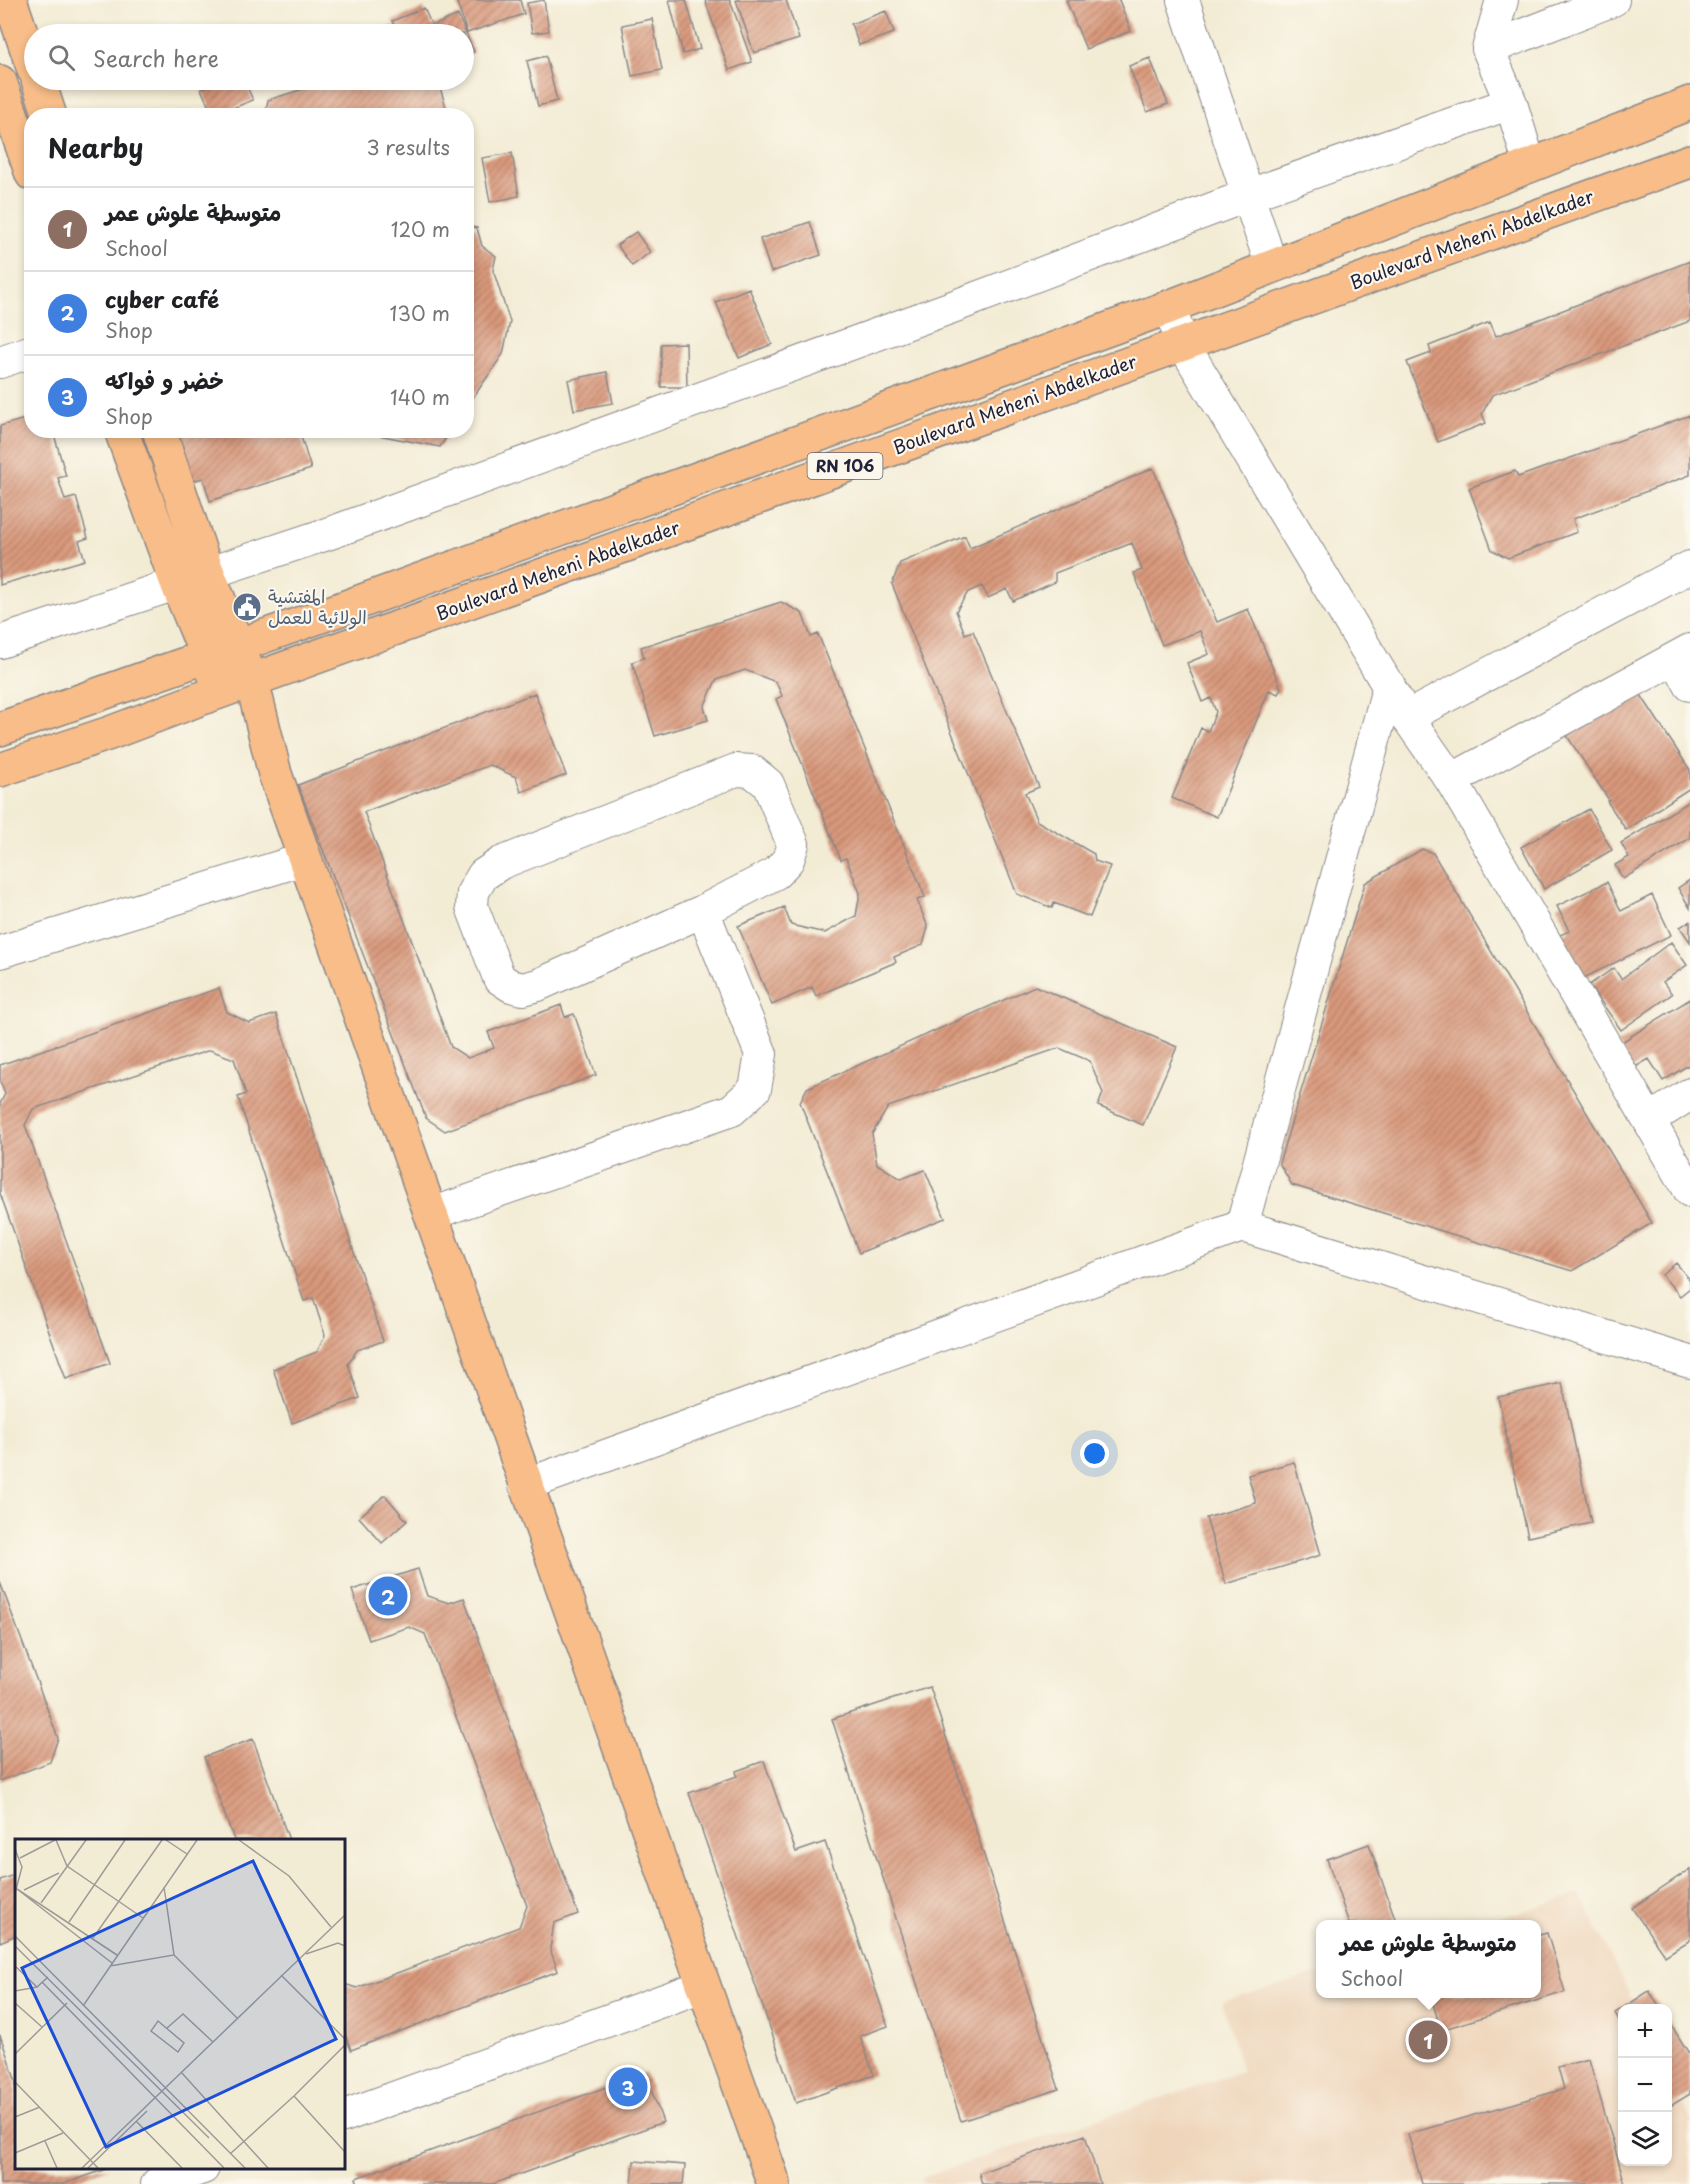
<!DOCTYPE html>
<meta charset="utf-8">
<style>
body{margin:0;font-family:"Playpen Sans","Playpen Sans Arabic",sans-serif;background:#f6f6f6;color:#202124}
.controls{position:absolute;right:18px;bottom:18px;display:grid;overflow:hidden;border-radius:12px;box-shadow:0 3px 9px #0003}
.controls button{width:54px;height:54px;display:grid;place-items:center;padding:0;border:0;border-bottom:2px solid #e0e0e0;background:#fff;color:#202124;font:30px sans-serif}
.you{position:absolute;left:1095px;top:1454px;width:21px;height:21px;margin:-15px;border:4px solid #fff;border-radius:50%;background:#1a73e8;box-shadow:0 0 0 9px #1a73e833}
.badge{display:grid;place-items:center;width:39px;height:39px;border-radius:50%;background:#ea580c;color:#fff;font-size:20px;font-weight:700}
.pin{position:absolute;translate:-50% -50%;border:3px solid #fff;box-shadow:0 2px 6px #0006}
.popup{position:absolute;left:1316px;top:1920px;width:225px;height:78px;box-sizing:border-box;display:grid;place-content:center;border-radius:12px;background:#fff;filter:drop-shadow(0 2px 4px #0005);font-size:20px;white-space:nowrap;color:#757577}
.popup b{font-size:22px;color:#202124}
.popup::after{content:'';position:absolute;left:50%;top:100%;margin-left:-12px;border:12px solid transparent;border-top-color:#fff}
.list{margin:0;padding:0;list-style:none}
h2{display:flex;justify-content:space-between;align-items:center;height:78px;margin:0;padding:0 24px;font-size:26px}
h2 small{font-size:20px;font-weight:400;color:#757577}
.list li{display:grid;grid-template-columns:39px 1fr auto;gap:18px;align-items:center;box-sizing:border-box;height:84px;padding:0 24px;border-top:2px solid #e0e0e0}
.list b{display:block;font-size:22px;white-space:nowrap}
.list p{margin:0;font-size:20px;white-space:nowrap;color:#757577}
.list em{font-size:20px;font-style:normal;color:#757577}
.icon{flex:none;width:33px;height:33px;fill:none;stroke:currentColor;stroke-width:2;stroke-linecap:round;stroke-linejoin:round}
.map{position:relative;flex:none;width:1690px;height:2184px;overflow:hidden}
.search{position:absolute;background:#fff;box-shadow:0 3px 9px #0003;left:24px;top:24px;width:450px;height:66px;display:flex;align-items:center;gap:15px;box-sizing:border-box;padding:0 21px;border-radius:33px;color:#757577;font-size:22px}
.panel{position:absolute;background:#fff;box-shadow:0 3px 9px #0003;left:24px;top:108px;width:450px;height:330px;border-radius:24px}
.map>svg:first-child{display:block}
</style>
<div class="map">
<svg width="1690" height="2184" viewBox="0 0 1690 2184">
<defs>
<pattern id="building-hatch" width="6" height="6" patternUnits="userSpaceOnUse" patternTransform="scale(1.5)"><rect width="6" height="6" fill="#d9997c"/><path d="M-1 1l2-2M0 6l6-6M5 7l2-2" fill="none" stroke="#b07c67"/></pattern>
</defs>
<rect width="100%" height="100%" fill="#fbf7ec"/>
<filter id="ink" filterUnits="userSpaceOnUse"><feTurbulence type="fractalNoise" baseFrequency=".0167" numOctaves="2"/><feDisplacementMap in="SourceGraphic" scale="12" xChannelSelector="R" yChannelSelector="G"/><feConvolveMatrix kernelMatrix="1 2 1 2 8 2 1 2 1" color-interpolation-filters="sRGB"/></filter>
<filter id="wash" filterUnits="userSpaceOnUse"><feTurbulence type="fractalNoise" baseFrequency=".008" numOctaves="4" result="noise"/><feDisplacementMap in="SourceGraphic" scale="24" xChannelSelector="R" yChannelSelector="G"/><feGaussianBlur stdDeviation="1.35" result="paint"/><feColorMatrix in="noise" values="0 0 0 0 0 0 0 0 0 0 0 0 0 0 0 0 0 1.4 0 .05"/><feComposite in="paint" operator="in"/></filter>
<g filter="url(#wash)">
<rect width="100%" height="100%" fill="#f3ecd5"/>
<path fill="#efd6bb" d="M1580 1894 1636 2008H1622V2162H1668V2074L1690 2121V2184H923L921 2178 1242 2071 1222 2002 1320 1973V1994H1536V1924H1479Z"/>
<g id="blocks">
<path fill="url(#building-hatch)" d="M456 0H520L524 14 467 33Z
M544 0 549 31 532 33 527 3Z
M669 0H686L700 49 683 54Z
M705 0H730L752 62 729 70Z
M736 0H786L799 39 754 53Z
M1066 0H1119L1131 31 1086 49Z
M424 8 432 26 458 15 474 52 464 57V34H398L392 21Z
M886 11 894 33 859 45 851 24Z
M652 19 662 70 632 76 622 25Z
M389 25 392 34H383Z
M546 56 557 101 538 106 527 61Z
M1150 58 1168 104 1147 112 1129 66Z
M222 80H244L253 100 213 116 201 89Z
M322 80H417L432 85 441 91 449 116H265L268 100 319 84Z
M193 112V116H177V114Z
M512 153 519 196 490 202 482 158Z
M810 222 821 255 771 272 760 239Z
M466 226 477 228 482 246 496 256 493 270 510 322 503 354 466 408Z
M636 232 650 252 632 266 617 245Z
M1690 261V321L1492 395 1482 414 1486 423 1438 442 1407 362 1431 353 1429 346 1490 322 1496 336Z
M749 288 772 344 739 358 716 302Z
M686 343 687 387H661V344Z
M607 372 613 403 574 410 568 380Z
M1690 415V475L1573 519 1577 532 1508 558 1492 550 1469 488 1515 471 1518 477Z
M32 417V430H42L43 434 53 431 66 476 58 478 65 500 76 497 88 538 79 541 85 560 0 585V426Z
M169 430H299L311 469 210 501 203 478 185 483Z
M372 430H451L440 447 373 434Z
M1153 468 1217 622 1248 609 1281 688 1278 694 1269 690 1217 817 1172 798 1201 728 1208 731 1216 712 1211 698 1202 702 1187 663 1209 654 1200 631 1162 645 1134 573 1142 570 1132 543 1055 573V582L1013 601 1007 589 988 598 982 586 968 592 956 611 965 634 973 631 1039 787 1025 793 1037 821 1094 854 1095 861 1110 866 1090 917 1054 903 1052 908 1017 894 892 584 900 563 965 536 970 548Z
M781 602 802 613 811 637 818 634 925 897 917 900 928 927 923 945 894 957 896 962 816 996 812 987 772 1005 738 926 784 907 791 925 825 933 856 916 860 893 846 858 841 860 776 699 782 696 776 682 745 670 716 680 704 707 708 720 655 736 632 662 644 658 641 647Z
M1637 689 1690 770V788L1626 830 1607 801 1609 800 1567 736Z
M535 693 566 775 521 792 516 777 490 765 364 812 451 1047 468 1058 494 1048 488 1032 561 1005 565 1017 574 1014 596 1075 445 1131 426 1118 298 785Z
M1690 801V838L1623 879 1615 865 1629 857 1621 843Z
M1589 809 1612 850 1544 889 1521 847Z
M1422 849 1433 853 1652 1223 1572 1271 1292 1185 1279 1163 1365 883Z
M1690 880V908L1678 888Z
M1607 882 1621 911 1652 895 1671 935 1582 979 1560 935 1569 931 1557 906Z
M1690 921V942L1680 927Z
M1671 942 1687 965 1663 982 1672 994 1621 1030 1589 985 1614 968 1621 979Z
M1035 986 1177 1047 1143 1125 1098 1106 1103 1093 1090 1061 1059 1048 888 1107 872 1134 877 1164 901 1179 925 1170 945 1218 859 1253 800 1102 807 1088Z
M219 988 227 1012 249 1023 276 1014 383 1341 357 1350 348 1364 360 1398 292 1423 273 1369 317 1352 325 1335 313 1298 304 1301 238 1097 246 1094 234 1059 210 1050 33 1109 25 1125 110 1363 66 1379 0 1193V1104L5 1094 0 1081V1065Z
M1690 999V1064L1663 1081 1649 1059 1632 1069 1617 1045Z
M1676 1263 1690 1280V1288L1680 1296 1662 1275Z
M1562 1383 1591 1523 1528 1537 1498 1397Z
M1294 1462 1321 1555 1226 1584 1206 1518 1256 1503 1248 1475Z
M385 1495 407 1521 382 1543 359 1517Z
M418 1569 427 1596 449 1603 464 1598 578 1914 554 1923 550 1949 558 1971 351 2050 344 2031V1984L357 1988 519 1927 527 1906 425 1634 409 1627 369 1640 352 1590Z
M0 1582 58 1738 50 1762 0 1781Z
M930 1687 1059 2089 961 2121 832 1719Z
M253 1739 289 1840H234L204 1757Z
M764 1761 796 1852 825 1842 888 2026 860 2036 874 2075 796 2103 689 1793 737 1776 736 1771Z
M1369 1844 1397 1924H1349L1327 1859Z
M1690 1869V1940L1665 1956 1632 1908Z
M16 1874V1935L0 1942V1880Z
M1547 1933 1565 1992 1441 2030 1430 1994H1536V1936Z
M1649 1991 1661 2008H1622V2025L1615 2013Z
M1668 2020 1690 2055V2094L1672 2105 1668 2097Z
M0 2035 16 2082V2168H109L64 2184H0Z
M1589 2059 1625 2184H1422L1408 2134 1564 2089 1558 2067Z
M645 2073 663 2122 493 2184H358L356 2178Z
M1085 2135 1100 2184H982L979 2173Z
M634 2161 685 2165 683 2184H632Z"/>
</g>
</g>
<g filter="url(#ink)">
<use href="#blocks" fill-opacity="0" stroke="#8a8788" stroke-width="1.5"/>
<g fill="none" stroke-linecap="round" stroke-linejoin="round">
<g stroke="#8a8788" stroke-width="34">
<path id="minor" d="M1183 0 1272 267
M1502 0 1488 49 1511 103 1530 166
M1488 49 1613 0
M1169 307 1183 344 1407 717 1451 780 1690 1191
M0 362 32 351
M0 642 333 532 955 306 1249 195 1511 103
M1676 659 1690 685
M1389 685 1242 1226 1690 1362
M1407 717 1690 567
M736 770 752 771 768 784 793 844 788 860 776 873 703 911 538 985 523 989 511 986 499 978 472 907 473 892 483 875 501 863Z
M1451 780 1690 650
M0 952 305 859
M1649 1120 1690 1094
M431 1214 732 1110 755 1089 761 1054 703 911
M525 1485 1242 1226
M344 2116 703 1986
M157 2184 203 2168"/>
</g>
<g stroke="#8a8788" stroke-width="36">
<path id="primary" d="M10 0 34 70
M38 80 50 116
M0 82 32 174
M121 430 177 583 215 676
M159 430 203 561 252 681 275 774 774 2184
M0 729 299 624 1169 307 1690 103
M0 770 110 733 197 700 1690 161"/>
</g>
<use href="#minor" stroke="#fff" stroke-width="32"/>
<use href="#primary" stroke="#f8bd88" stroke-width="33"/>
</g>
</g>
<defs>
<g id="civic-disc" transform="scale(1.5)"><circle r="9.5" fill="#5c6f8a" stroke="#fbf7ec"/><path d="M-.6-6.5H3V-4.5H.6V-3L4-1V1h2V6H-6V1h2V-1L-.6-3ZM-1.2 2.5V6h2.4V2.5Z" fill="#fff"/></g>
</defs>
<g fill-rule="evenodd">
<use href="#civic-disc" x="247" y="607"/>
</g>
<g text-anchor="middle" stroke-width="4.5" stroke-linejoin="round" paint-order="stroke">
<rect fill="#fbf7ec" stroke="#636270" stroke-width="1.5" x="807.5" y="453" width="75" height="26" rx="4.5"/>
<g font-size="16" font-weight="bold" fill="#22223b">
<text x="845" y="472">RN 106</text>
</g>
<g font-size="18" fill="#22223b" stroke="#fbf7ec">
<text transform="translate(1472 240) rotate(-20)" y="6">Boulevard Meheni Abdelkader</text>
<text transform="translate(1015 405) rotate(-20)" y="6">Boulevard Meheni Abdelkader</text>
<text transform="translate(558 571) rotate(-20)" y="6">Boulevard Meheni Abdelkader</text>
</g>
<g font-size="18" fill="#4e5e75" stroke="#fbf7ec" text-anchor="start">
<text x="268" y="603">المفتشية<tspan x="268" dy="21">الولائية للعمل</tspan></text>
</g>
</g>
<g transform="translate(15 1839)">
<rect width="330" height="330" fill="#f3ecd5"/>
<path fill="none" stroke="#9f9b97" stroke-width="1.5" d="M41 1 52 27 128 79M151 1 172 15M224 1 274 37 316 88M0 10 7 28 0 54M5 19 40 1M2 50 97 124M2 50 102 116M9 51 44 34M26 64 71 1M54 83 110 1M0 97 230 329M78 99 147 1M0 107 194 299M291 115 323 104 330 107M159 116 222 179M0 127 22 148M95 127 159 116 149 48M266 136 330 200M27 143 209 329M0 152 22 148 33 138M0 164 27 188M68 167 182 1M143 182 169 204 163 213 136 192ZM152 189 168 175 198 203M0 215 52 164M166 233 253 329M0 243 83 329M279 257 330 206M0 278 25 268M121 282 167 329M30 302 42 329M0 314 48 294M215 315 279 257 330 313M67 329 330 76M73 329 132 272"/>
<path fill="#1d4ed8" fill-opacity="0.15" stroke="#1d4ed8" stroke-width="3" d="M238 22 321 200 91 308 7 129Z"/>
<rect width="330" height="330" fill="none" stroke="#22223b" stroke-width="3"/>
</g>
</svg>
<div class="controls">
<button>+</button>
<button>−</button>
<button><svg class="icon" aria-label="layers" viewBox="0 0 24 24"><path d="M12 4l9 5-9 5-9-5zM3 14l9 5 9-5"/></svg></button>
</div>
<div class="you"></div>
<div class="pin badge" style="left:1428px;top:2040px;background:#8d6e63">1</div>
<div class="popup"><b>متوسطة علوش عمر</b>School</div>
<div class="pin badge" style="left:388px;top:1596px;background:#3f7fe0">2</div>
<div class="pin badge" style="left:628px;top:2087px;background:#3f7fe0">3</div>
<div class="search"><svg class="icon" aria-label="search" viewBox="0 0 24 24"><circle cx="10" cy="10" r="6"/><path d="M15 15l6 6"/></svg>Search here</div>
<section class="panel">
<h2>Nearby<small>3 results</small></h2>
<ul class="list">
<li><span class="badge" style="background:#8d6e63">1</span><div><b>متوسطة علوش عمر</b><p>School</p></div><em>120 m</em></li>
<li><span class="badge" style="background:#3f7fe0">2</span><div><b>cyber café</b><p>Shop</p></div><em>130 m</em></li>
<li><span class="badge" style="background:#3f7fe0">3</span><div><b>خضر و فواكه</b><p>Shop</p></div><em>140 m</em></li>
</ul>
</section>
</div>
